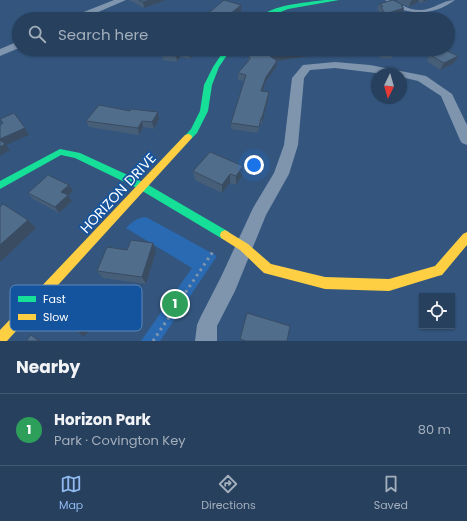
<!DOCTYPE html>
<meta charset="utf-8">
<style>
body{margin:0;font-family:Poppins,sans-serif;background:#334b67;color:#f1f3f6}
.controls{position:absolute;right:12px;bottom:12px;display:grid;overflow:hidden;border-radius:0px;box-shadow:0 1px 3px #0004}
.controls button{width:36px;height:36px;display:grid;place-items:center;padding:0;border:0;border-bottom:1px solid #435973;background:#27405e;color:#f1f3f6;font:20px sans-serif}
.compass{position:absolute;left:371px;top:68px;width:36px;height:36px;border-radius:50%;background:#27405e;box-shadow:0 1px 3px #0004;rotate:185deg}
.you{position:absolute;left:254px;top:165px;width:14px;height:14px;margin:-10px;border:3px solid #fff;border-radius:50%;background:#1a73e8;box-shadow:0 0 0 6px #1a73e833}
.badge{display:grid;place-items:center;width:26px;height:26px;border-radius:50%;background:#90b9f0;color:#fff;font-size:13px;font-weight:700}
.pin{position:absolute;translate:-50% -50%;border:2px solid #fff;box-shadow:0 1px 4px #0006}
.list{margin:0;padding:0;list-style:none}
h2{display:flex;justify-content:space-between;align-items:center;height:52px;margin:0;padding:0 16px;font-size:17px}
h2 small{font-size:13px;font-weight:400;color:#a4afbc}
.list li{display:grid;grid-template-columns:26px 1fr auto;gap:12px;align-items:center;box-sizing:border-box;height:72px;padding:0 16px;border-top:1px solid #435973}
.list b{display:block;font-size:15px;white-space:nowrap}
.list p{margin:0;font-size:13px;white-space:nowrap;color:#a4afbc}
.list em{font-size:13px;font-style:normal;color:#a4afbc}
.icon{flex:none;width:22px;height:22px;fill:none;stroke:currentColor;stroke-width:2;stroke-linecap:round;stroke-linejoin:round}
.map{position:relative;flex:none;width:467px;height:341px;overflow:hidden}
.search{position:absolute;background:#27405e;box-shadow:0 1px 3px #0004;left:12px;right:12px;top:12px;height:44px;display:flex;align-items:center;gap:10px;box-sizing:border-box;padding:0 14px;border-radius:22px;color:#a4afbc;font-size:15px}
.sheet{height:124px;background:#27405e}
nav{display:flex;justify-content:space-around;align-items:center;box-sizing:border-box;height:56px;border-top:1px solid #435973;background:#27405e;font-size:11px;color:#a4afbc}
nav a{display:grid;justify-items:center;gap:2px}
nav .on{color:#90b9f0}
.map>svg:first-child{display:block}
</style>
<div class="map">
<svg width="467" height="341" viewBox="0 0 467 341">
<rect width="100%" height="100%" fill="#34567e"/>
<path fill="#296ab2" d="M146 217 217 256 160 341H141L192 268 126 228C132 222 136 218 146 217Z"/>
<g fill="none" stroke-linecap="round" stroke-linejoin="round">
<path stroke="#7f95ae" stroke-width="3" stroke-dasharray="2.5 4" stroke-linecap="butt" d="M153 341 214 250"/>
<path fill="#7f95ae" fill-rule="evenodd" d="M385 0C397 0 406 10 418 10 432 11 442 0 455 0 434 16 406 17 385 0Z"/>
<path fill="#7f95ae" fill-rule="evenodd" d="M114 0H126L82 19H69L71 17Z
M19 41V48L0 56V49Z
M335 62 370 65 426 76 452 94 467 125V145L462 143 460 140 441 96 418 81 401 77V74H384L335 68 310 70 304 78 298 145 289 174 266 215 235 291 217 326V341H195L197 325 200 318 221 277 253 208 274 173 284 145 292 78 303 65Z"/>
<path fill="#16e098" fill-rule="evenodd" d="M325 0H339L288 9 263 19H256C274 4 303 3 325 0Z
M225 49H231L219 67 212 85 208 111 197 133 191 139H185L184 137 191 129 200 111 204 85 213 67Z
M60 149 80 153 145 183 229 232 230 235 229 238 225 240 221 238 139 189 75 158 61 155 0 189V181Z"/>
<path fill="#ffcf43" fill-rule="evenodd" d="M188 134 191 135 192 137 191 139 7 341H0V330L185 135Z
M225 230 248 244 271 264 325 277 389 279 435 266 463 234 467 232V245L442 275 438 276 389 291 325 289 264 273 240 250 221 238 220 235 221 232Z"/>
</g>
<path fill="#465e78" d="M129 0H166L144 8Z
M398 0H427L422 3 418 2 409 7 398 2Z
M379 4 403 5 402 7V14L385 19H383L380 13V12L377 9Z
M195 49 190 59 180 57 177 62 163 60 162 54Z
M310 49 309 56 277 61 276 67 265 83 263 92 268 99 262 124H260L258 133 231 129V123L244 81 238 80V73L248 61V54Z
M335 49H360L359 52 348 51V54L336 53Z
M376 49H392L394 53 391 59 380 58Z
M430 55 458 56 454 63 440 70 427 61Z
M130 111 158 112 159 119 154 129 143 127 139 135 89 127 86 121Z
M210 152 242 176 236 185 230 183 222 193 195 180 193 171Z
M69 185 73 191 68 196 72 201 59 213 33 199 28 193Z
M127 250 156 251 146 284 103 278 97 271Z"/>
<path fill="#394c62" d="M150 0H166L144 8 143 2Z
M413 0H419L418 2 409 7 411 1Z
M424 0H427L422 3Z
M241 5V11L231 19H224Z
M403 5 401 9 404 8 402 14 383 19 385 14Z
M191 49H195L190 59 189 52Z
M310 49 309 56 277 61 276 67 265 83 261 98V91L270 56Z
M179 51 180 57 177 62 176 56Z
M458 56 454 63 440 70 444 63Z
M269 92 268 99 262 124V118Z
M158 112 159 119 154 129 152 122Z
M142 121 143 127 139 135 138 128Z
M25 128 29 135 6 145 10 150 0 156V139Z
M243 166 242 176 236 185V176Z
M230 174V183L222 193V185Z
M69 185 73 191 68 196 72 201 59 213 55 207 61 192Z
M28 220 36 228 0 262V245Z
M153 243 156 251 146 284 142 277Z
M97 312 101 316 84 337 79 333Z
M31 335 40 340 41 341H39Z"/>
<path fill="#516d8c" stroke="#394c62" d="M139 0H150L143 2Z
M224 0 241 5 224 19H201L210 11H211Z
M393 0 403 5 401 6 404 8 385 14 381 7 383 6 379 4Z
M166 49H191L189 52 179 51 176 56 162 54Z
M263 49H310L270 56 277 61 266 77 261 91 269 92 262 118H261L259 127 231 123 246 75 238 73 250 59 248 54Z
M381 49H392L394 53 382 52Z
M439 49H443L458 56 444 63 430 55Z
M99 105 130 111 131 109 158 112 152 122 142 121 138 128 86 121Z
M14 113 25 128 0 139V125L3 123 0 119Z
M0 140 5 144 0 147Z
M210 152 243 166 236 176 230 174 222 185 193 171Z
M48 175 69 185 61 192 68 195 55 207 28 193Z
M3 204 28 220 0 245V207Z
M131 240 153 243 142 277 97 271 107 247 127 250Z
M74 294 97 312 79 333 55 314Z
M247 313 290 326 287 341H246L240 339Z
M31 335 39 341H26Z"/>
<g text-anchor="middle" stroke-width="3.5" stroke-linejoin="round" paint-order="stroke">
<g font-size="14" fill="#fff" stroke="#14539d">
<text transform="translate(118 193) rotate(-47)" y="5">HORIZON DRIVE</text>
</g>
</g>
<rect x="10" y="285" width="132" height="46" rx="6" fill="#14539d" stroke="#5a87ba" stroke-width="1"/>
<rect x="18" y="296" width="18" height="6" fill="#16e098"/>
<rect x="18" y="314" width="18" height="6" fill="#ffcf43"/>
<g font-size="11" fill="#fff">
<text x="43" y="303">Fast</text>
<text x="43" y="321">Slow</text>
</g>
</svg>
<div class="controls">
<button><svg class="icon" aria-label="locate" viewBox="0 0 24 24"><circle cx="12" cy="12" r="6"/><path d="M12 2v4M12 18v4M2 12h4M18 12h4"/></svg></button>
</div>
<svg class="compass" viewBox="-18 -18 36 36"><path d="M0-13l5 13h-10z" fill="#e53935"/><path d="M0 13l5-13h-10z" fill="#a4afbc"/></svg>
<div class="you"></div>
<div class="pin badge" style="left:175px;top:304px;background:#2e9e5b">1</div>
<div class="search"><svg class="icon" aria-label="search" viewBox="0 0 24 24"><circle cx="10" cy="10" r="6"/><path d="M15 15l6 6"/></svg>Search here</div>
</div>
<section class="sheet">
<h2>Nearby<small></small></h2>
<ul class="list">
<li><span class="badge" style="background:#2e9e5b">1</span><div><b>Horizon Park</b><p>Park · Covington Key</p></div><em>80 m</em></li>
</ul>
</section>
<nav>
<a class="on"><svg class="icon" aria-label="map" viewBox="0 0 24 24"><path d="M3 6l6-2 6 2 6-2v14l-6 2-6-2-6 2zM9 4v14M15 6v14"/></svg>Map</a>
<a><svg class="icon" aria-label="directions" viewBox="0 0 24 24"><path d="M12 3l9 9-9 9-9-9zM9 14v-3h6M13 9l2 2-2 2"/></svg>Directions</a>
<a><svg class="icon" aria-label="saved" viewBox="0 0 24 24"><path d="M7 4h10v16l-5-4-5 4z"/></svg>Saved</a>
</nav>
